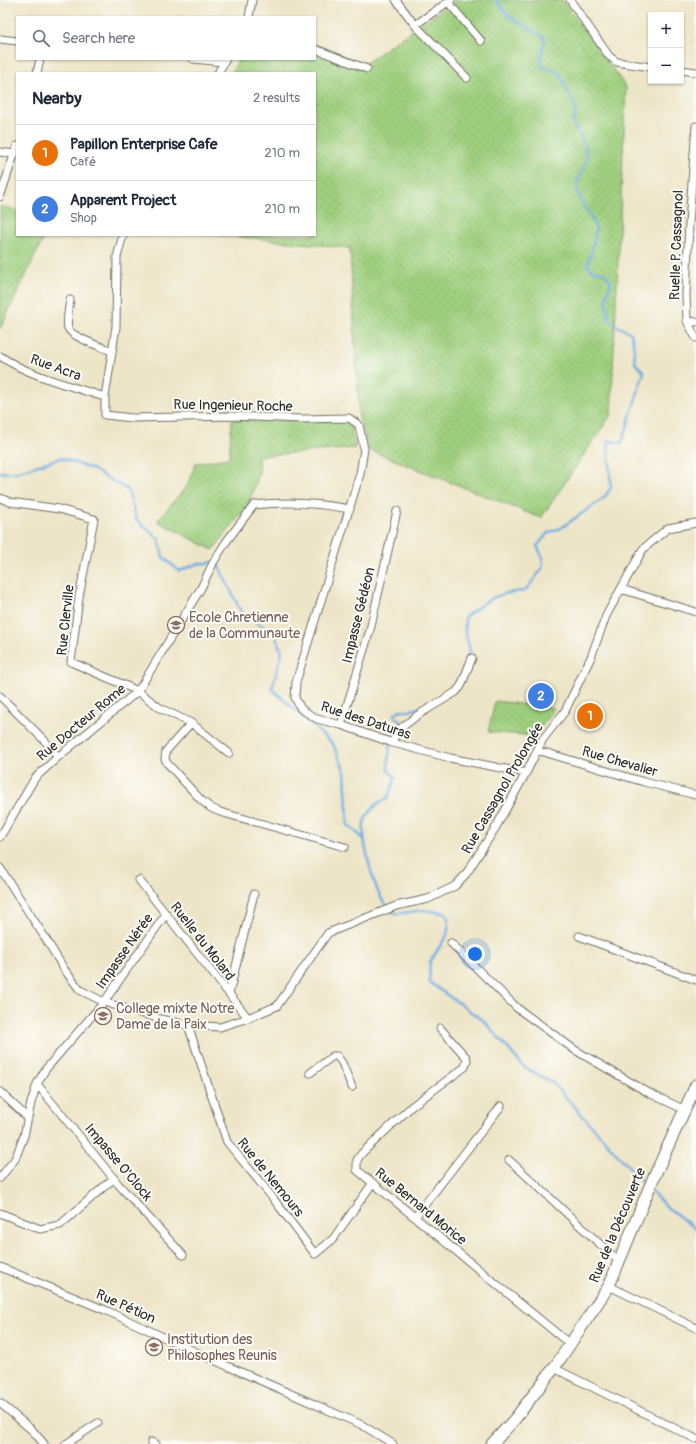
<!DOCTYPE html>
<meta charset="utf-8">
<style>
body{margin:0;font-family:Pangolin,sans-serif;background:#f2f2f3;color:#1f2937}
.controls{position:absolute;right:12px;top:12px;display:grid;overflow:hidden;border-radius:0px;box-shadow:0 1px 3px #0004}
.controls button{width:36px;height:36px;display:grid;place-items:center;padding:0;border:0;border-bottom:1px solid #e0e1e3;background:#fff;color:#1f2937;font:20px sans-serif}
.you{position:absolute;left:475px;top:954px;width:14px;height:14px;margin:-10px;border:3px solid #fff;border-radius:50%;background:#1a73e8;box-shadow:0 0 0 6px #1a73e833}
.badge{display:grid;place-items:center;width:26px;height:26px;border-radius:50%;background:#b45309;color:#fff;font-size:13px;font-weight:700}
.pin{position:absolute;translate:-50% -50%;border:2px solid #fff;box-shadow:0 1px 4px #0006}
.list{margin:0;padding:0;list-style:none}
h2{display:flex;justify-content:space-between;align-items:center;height:52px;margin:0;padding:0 16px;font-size:17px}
h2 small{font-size:13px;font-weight:400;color:#747a83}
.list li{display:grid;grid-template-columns:26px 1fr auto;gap:12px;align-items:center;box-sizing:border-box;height:56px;padding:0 16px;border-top:1px solid #e0e1e3}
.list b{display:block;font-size:15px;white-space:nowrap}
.list p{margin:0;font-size:13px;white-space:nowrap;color:#747a83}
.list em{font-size:13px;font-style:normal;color:#747a83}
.icon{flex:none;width:22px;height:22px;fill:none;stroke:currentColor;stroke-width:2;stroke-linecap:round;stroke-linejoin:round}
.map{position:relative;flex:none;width:696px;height:1444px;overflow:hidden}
.search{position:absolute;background:#fff;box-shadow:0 1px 3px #0004;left:16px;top:16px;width:300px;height:44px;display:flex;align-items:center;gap:10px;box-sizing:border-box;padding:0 14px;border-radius:0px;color:#747a83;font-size:15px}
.panel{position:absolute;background:#fff;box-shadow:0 1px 3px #0004;left:16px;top:72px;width:300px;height:164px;border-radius:0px}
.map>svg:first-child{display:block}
</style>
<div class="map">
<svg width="696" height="1444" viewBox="0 0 696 1444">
<defs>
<pattern id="grass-dots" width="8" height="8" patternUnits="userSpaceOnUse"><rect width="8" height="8" fill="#9fcf7e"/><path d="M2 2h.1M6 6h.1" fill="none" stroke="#89b26d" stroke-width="1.8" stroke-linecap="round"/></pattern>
</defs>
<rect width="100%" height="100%" fill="#fdfcf7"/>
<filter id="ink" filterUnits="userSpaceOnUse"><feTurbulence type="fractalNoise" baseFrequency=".025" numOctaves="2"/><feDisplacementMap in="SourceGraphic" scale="8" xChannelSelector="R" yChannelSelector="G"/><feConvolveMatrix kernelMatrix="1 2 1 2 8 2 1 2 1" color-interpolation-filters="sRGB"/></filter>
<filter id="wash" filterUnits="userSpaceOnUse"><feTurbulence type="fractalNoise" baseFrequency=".012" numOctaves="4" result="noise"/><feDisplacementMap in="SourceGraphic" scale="16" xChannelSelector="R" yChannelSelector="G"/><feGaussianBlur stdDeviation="0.9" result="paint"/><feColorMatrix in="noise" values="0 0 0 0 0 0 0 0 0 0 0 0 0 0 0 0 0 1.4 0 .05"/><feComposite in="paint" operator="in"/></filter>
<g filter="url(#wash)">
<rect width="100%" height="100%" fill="#ede5c7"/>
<path fill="url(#grass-dots)" stroke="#657d54" d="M455 0H562L626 87 611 415 541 518 369 450 359 418 350 248 220 235H315V73H231L239 59H315V45L364 64Z
M0 206 17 210V235H45L0 329Z
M232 420 350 421 355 448 258 456 259 475 248 505 213 550 157 521 187 486 196 463 229 458Z
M495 701 554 708 535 736 488 732Z"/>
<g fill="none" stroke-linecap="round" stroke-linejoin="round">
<path stroke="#6eace1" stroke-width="2.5" d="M0 472 13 473 61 458 92 469 128 490 136 519 159 539 163 557 179 571 197 564 217 562 242 614 274 633 282 652 272 689 333 744 345 772 348 825 364 839
M464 669 470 651 465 631V617C489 599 495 593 525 591L542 569 543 558 537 546 548 533 561 528 604 498 611 488 608 441 622 443 644 372 635 363 634 347 631 333 619 327 609 320 606 298 611 281 603 272 594 271 587 266C590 257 597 235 595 226 593 217 581 204 578 193 574 178 584 174 586 162 589 148 581 135 573 125L576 109 559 72 542 67 541 59 545 38 508 16 496 0
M398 726 401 723 400 720 395 717V714L400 710 408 711 429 705
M390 743 388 770 395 777C393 784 391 795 385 800 384 801 381 801 380 802 377 803 367 815 366 818 358 831 374 888 383 901 386 905 391 910 395 914L423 910 446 913 449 923 447 935 430 962 429 982 485 1022 524 1067 553 1083 646 1186
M651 1191 664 1205 696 1229"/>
</g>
</g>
<g filter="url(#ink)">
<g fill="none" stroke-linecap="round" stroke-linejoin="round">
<g stroke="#6f6c62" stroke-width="9">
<path id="street" d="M396 0 415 25 451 0
M570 0 609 56 617 62 651 67
M448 2 481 41
M249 17 252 0
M415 25 467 78
M0 39 17 41
M315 49 367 69
M193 59 224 62
M681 70 696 72
M37 73 40 59
M218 73 226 59
M696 126 689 224 686 295 687 321 696 338
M0 152 15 154
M0 197 17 146
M123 235 117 257 116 327 105 397V415L132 418 232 416 301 419 349 418 359 425 364 449 360 474 296 682 295 698 301 709 317 719 341 725 390 742 450 758 526 773
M70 300C69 308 66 320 68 328 71 337 102 347 112 351
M687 321 696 322
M0 356C27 375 73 387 105 397
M0 498 10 502 59 509 94 519 79 597 71 662 138 691 160 708 191 723 229 753
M621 589 696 612
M0 696 45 741 58 757
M191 723 166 751 165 759 167 763 201 800 211 808 220 812 345 847
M341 725 370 630 397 511
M392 743 396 734 401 728 418 715 456 692 461 686 472 658
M537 750 644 782 696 795
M0 837 35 778 58 757 138 691 201 588 213 563 226 542 254 505C286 501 318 503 350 509
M0 868 44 936 64 969 80 990 104 1002 160 1019 188 1025 220 1027 248 1018 277 1006 328 933 396 906 428 899 455 886 466 874 496 827 526 773 543 739 565 711 591 657 606 616 643 549 668 528 696 523
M139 880 248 1018
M579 936 696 980
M451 943 517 1008 575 1050 649 1093 685 1110
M229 994 254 894
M188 1025 227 1142 272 1197 315 1254 333 1239 372 1184
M440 1028 466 1057 467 1060 465 1067 412 1106 362 1153 357 1160V1170L571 1345
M310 1073 333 1056H337L342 1063 352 1087
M37 1084 119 1185 183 1255
M0 1092 28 1118
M509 1160C546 1193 581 1228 619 1261
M0 1178 15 1159 24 1136 31 1103 37 1084 45 1070 104 1002 166 914
M0 1213 40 1229 60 1225 114 1178
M415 1217 501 1106
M0 1267 105 1310 200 1354 362 1425 393 1444
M609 1286 696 1328
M554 1368 696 1439
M0 1403 33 1431 44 1444
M151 1442 156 1444
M66 1444 98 1423"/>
</g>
<g stroke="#6f6c62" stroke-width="13">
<path id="secondary" d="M492 1444 514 1420 554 1368 609 1286 653 1179 696 1085"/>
</g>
<use href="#street" stroke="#fff" stroke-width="7"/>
<use href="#secondary" stroke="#fff" stroke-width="11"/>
</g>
</g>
<defs>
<g id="school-ring" transform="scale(0.9)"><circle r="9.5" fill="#fdfcf7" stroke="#8d6e63" stroke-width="1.5"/><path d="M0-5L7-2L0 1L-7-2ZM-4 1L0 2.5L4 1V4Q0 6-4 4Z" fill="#8d6e63"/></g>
<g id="university-ring" transform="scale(0.9)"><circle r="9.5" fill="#fdfcf7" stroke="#8d6e63" stroke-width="1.5"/><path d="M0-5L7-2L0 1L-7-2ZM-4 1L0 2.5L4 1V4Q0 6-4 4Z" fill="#8d6e63"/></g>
</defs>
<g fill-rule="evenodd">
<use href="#school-ring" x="176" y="625"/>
<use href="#school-ring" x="103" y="1016"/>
<use href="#university-ring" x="154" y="1347"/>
</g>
<g text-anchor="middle" stroke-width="4" stroke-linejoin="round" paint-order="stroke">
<g font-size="14" fill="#2b2b2b" stroke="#fdfcf7">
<text transform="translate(676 245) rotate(-88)" y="5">Ruelle P. Cassagnol</text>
<text transform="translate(56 367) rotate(20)" y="5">Rue Acra</text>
<text transform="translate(233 405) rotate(1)" y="5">Rue Ingenieur Roche</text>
<text transform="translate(358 615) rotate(-76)" y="5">Impasse Gédéon</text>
<text transform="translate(65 620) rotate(-84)" y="5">Rue Clerville</text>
<text transform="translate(366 720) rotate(18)" y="5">Rue des Daturas</text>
<text transform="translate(81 722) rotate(-40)" y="5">Rue Docteur Rome</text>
<text transform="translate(620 761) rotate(16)" y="5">Rue Chevalier</text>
<text transform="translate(502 788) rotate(-60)" y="5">Rue Cassagnol Prolongée</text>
<text transform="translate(203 941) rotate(52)" y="5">Ruelle du Molard</text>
<text transform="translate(124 951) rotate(-55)" y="5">Impasse Nérée</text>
<text transform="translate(119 1162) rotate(50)" y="5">Impasse O'Clock</text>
<text transform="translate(271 1177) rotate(51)" y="5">Rue de Nemours</text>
<text transform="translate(421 1206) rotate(39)" y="5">Rue Bernard Morice</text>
<text transform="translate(617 1225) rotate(-67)" y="5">Rue de la Découverte</text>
<text transform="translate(126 1306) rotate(24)" y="5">Rue Pétion</text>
</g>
<g font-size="14" fill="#785e54" stroke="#fdfcf7" text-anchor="start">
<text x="189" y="622">Ecole Chretienne<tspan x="189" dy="16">de la Communaute</tspan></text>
<text x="116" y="1013">College mixte Notre<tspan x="116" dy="16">Dame de la Paix</tspan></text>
<text x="167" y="1344">Institution des<tspan x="167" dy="16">Philosophes Reunis</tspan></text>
</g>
</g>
</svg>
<div class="controls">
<button>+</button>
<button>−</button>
</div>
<div class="you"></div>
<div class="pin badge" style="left:590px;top:716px;background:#e8710a">1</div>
<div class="pin badge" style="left:541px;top:696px;background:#3f7fe0">2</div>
<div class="search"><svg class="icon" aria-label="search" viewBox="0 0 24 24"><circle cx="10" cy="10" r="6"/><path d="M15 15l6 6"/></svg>Search here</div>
<section class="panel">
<h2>Nearby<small>2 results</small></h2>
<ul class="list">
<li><span class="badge" style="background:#e8710a">1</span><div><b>Papillon Enterprise Cafe</b><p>Café</p></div><em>210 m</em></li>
<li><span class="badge" style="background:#3f7fe0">2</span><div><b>Apparent Project</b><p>Shop</p></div><em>210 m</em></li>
</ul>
</section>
</div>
